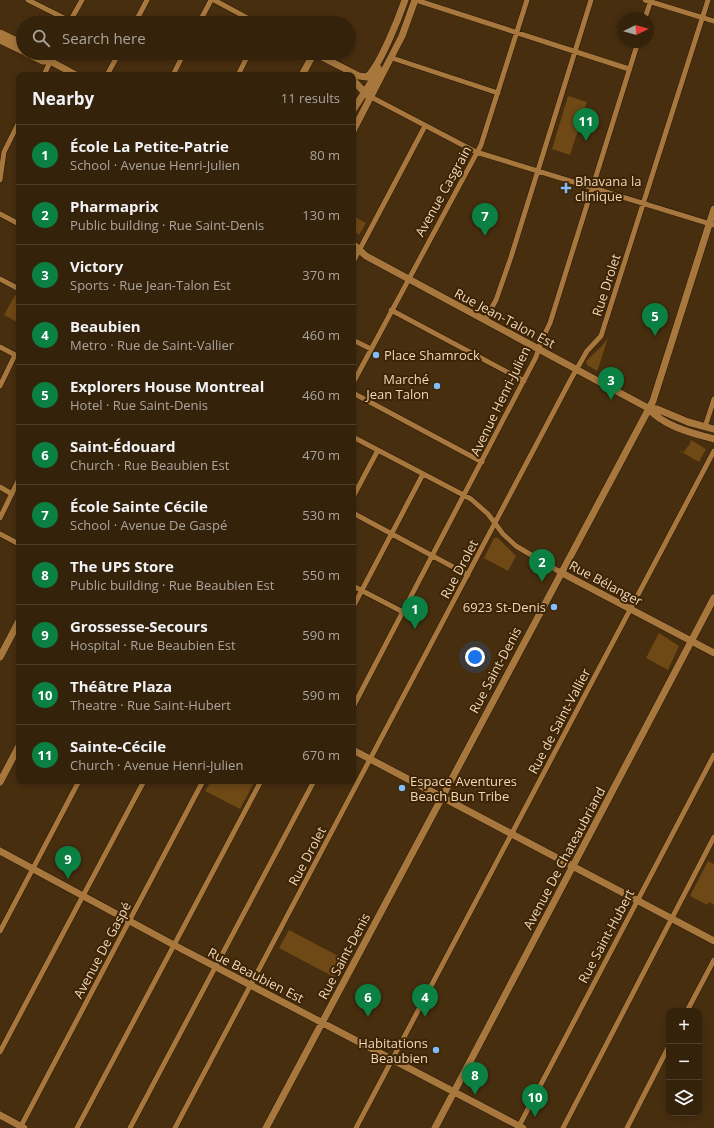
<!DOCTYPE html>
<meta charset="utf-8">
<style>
body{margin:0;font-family:"Open Sans",sans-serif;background:#3d2a14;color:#f1f3f6}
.controls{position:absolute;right:12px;bottom:12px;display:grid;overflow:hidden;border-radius:8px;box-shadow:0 2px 6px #0003}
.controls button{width:36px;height:36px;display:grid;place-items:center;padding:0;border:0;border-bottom:1px solid #4f3f2c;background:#35220b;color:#f1f3f6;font:20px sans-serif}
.compass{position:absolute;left:618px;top:12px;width:36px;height:36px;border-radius:50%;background:#35220b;box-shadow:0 2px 6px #0003;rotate:85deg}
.you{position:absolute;left:475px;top:657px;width:14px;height:14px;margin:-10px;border:3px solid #fff;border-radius:50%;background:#1a73e8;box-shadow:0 0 0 6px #1a73e833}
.badge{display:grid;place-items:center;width:26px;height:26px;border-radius:50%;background:#0b8043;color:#fff;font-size:13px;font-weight:700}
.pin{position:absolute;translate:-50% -33px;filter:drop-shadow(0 1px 2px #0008)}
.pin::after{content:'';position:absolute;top:21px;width:14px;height:12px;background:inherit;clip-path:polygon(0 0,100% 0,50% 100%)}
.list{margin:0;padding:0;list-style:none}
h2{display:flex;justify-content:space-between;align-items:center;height:52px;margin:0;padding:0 16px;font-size:17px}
h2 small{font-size:13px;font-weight:400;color:#aaa49d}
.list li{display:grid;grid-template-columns:26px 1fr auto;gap:12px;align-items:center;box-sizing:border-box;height:60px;padding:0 16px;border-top:1px solid #4f3f2c}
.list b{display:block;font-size:15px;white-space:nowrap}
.list p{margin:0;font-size:13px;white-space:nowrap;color:#aaa49d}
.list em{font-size:13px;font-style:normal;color:#aaa49d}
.icon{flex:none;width:22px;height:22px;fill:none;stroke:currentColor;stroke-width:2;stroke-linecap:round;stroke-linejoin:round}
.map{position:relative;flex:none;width:714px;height:1128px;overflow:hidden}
.search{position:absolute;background:#35220b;box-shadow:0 2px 6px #0003;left:16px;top:16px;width:340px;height:44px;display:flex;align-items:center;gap:10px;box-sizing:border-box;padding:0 14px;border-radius:22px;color:#aaa49d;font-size:15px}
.panel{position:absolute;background:#35220b;box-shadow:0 2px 6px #0003;left:16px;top:72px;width:340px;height:712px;border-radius:8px}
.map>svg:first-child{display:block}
</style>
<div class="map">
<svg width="714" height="1128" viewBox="0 0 714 1128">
<rect width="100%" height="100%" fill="#472e0f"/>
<path fill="#6e4815" d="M568 96 587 102 570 155 552 149Z
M353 216 366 223 359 235 353 230Z
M15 295 19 297V323L4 315Z
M608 338 598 369 597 371 587 365 586 361 601 347Z
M691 440 706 449 699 462 678 450 684 452 688 446H689Z
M494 538H498L516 556 508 571 484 558Z
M659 633 679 646 668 670 646 658Z
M211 781H255L240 809 205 791Z
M708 861 714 864V905L709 902 707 905 690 896Z
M289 930 344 959 334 977 279 948Z"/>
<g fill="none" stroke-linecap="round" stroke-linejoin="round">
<g stroke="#271806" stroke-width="6">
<path id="street" d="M28 0 70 21
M214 0 257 23
M416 0 629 69
M645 0 714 21
M645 18 651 0
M69 23 82 0
M135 23 147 0
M199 23 211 0
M392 58 498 93
M44 75 54 53
M107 75 119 53
M173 75 184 53
M238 75 249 53
M371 97 476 152 714 225
M0 180 4 152 19 122
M0 214 19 224
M353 262 425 126
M0 279 19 289
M391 310 524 381
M485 320 496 300 511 257 591 0
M353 340 371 349
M0 347 19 357
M353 383 481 145 527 0
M0 386 15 355
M353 393 482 462
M705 427 714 399
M353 437 471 499 488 514 503 534 516 546 560 572
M0 487 12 494
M353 497 378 450
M353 513 468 575
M0 518 19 479
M0 534 19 544
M353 586 403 612
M353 607 423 474
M353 707 536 357 541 342 550 323 638 42
M0 931 79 781
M687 1011 714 960
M0 1052 144 781
M20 1128 203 781
M77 1128 261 781
M130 1128 314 781
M175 1128 571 379 587 351 601 336 708 0
M356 1128 714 451
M518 1128 714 755
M563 1128 714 837
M627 1128 669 1046"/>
</g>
<g stroke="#271806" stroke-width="8">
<path id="secondary" d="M0 33 23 44
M0 40 23 51
M26 53 43 61H50
M41 53 46 55 50 61 76 75
M314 53 359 76 367 77C380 66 399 17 405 0
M302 75 314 53
M353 80 367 95
M353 110 370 84 378 68
M353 131 402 36 415 0
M353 244 366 256 648 408C663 426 692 433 714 439
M648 408 657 409 688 422 714 429
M560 572 714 653
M0 657 19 621
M353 750 714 941
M0 782 19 746
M0 851 174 945 523 1128
M0 1115 24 1128
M266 1128 653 401 714 209
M435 1128 714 598"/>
</g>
<use href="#street" stroke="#a7773d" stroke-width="5"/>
<use href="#secondary" stroke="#a7773d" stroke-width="7"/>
</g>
<g fill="#80bdfa" stroke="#3c2404" stroke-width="1.5">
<path d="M564 182h4v4h4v4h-4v4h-4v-4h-4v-4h4z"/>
<circle cx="376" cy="355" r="4"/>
<circle cx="437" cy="386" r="4"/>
<circle cx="554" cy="607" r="4"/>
<circle cx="402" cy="788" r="4"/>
<circle cx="436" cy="1050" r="4"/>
</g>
<g text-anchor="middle" stroke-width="4" stroke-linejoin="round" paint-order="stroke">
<g font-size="13" fill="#f1d7ba" stroke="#3c2404" text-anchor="start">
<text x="575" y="186">Bhavana la<tspan x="575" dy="15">clinique</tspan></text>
<text x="384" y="360">Place Shamrock</text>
<text x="429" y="384" text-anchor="end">Marché<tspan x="429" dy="15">Jean Talon</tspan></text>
<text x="546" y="612" text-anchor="end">6923 St-Denis</text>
<text x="410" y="786">Espace Aventures<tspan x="410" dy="15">Beach Bun Tribe</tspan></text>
<text x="428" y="1048" text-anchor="end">Habitations<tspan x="428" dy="15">Beaubien</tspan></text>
</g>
<g font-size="13" fill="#f1d7ba" stroke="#3c2404">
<text transform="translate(443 191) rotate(-61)" y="5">Avenue Casgrain</text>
<text transform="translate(606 285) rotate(-72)" y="5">Rue Drolet</text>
<text transform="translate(505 318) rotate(28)" y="5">Rue Jean-Talon Est</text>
<text transform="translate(500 401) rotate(-64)" y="5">Avenue Henri-Julien</text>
<text transform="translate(459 569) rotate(-62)" y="5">Rue Drolet</text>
<text transform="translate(606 583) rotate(28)" y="5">Rue Bélanger</text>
<text transform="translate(495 670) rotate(-62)" y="5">Rue Saint-Denis</text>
<text transform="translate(559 721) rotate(-62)" y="5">Rue de Saint-Vallier</text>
<text transform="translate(307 856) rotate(-62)" y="5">Rue Drolet</text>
<text transform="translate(564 858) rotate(-62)" y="5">Avenue De Chateaubriand</text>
<text transform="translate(606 936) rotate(-62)" y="5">Rue Saint-Hubert</text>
<text transform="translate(102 950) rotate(-62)" y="5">Avenue De Gaspé</text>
<text transform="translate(344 956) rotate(-62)" y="5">Rue Saint-Denis</text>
<text transform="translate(256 975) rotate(27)" y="5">Rue Beaubien Est</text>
</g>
</g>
</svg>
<div class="controls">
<button>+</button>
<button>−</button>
<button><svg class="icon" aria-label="layers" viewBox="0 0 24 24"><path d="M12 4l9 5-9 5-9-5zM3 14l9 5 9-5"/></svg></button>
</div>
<svg class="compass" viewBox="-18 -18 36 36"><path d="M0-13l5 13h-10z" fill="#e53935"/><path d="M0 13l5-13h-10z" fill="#aaa49d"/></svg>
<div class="you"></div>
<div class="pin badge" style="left:415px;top:629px">1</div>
<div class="pin badge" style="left:542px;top:582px">2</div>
<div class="pin badge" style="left:611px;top:400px">3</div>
<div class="pin badge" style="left:425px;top:1017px">4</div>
<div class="pin badge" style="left:655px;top:336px">5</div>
<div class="pin badge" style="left:368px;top:1017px">6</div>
<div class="pin badge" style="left:485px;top:236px">7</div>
<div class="pin badge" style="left:475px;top:1095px">8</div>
<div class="pin badge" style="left:68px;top:879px">9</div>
<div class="pin badge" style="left:535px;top:1117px">10</div>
<div class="pin badge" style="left:586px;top:141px">11</div>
<div class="search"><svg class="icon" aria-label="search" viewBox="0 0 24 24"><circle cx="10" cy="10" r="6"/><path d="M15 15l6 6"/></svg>Search here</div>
<section class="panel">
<h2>Nearby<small>11 results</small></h2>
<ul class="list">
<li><span class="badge">1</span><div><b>École La Petite-Patrie</b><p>School · Avenue Henri-Julien</p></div><em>80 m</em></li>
<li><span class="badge">2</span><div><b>Pharmaprix</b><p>Public building · Rue Saint-Denis</p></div><em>130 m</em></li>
<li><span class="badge">3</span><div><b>Victory</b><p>Sports · Rue Jean-Talon Est</p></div><em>370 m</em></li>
<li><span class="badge">4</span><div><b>Beaubien</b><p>Metro · Rue de Saint-Vallier</p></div><em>460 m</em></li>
<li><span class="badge">5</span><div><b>Explorers House Montreal</b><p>Hotel · Rue Saint-Denis</p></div><em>460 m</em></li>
<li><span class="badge">6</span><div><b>Saint-Édouard</b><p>Church · Rue Beaubien Est</p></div><em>470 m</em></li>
<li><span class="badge">7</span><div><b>École Sainte Cécile</b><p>School · Avenue De Gaspé</p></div><em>530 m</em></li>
<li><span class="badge">8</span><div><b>The UPS Store</b><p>Public building · Rue Beaubien Est</p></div><em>550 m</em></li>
<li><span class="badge">9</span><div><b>Grossesse-Secours</b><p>Hospital · Rue Beaubien Est</p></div><em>590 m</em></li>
<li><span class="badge">10</span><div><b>Théâtre Plaza</b><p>Theatre · Rue Saint-Hubert</p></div><em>590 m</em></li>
<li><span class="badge">11</span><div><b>Sainte-Cécile</b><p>Church · Avenue Henri-Julien</p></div><em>670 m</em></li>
</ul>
</section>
</div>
